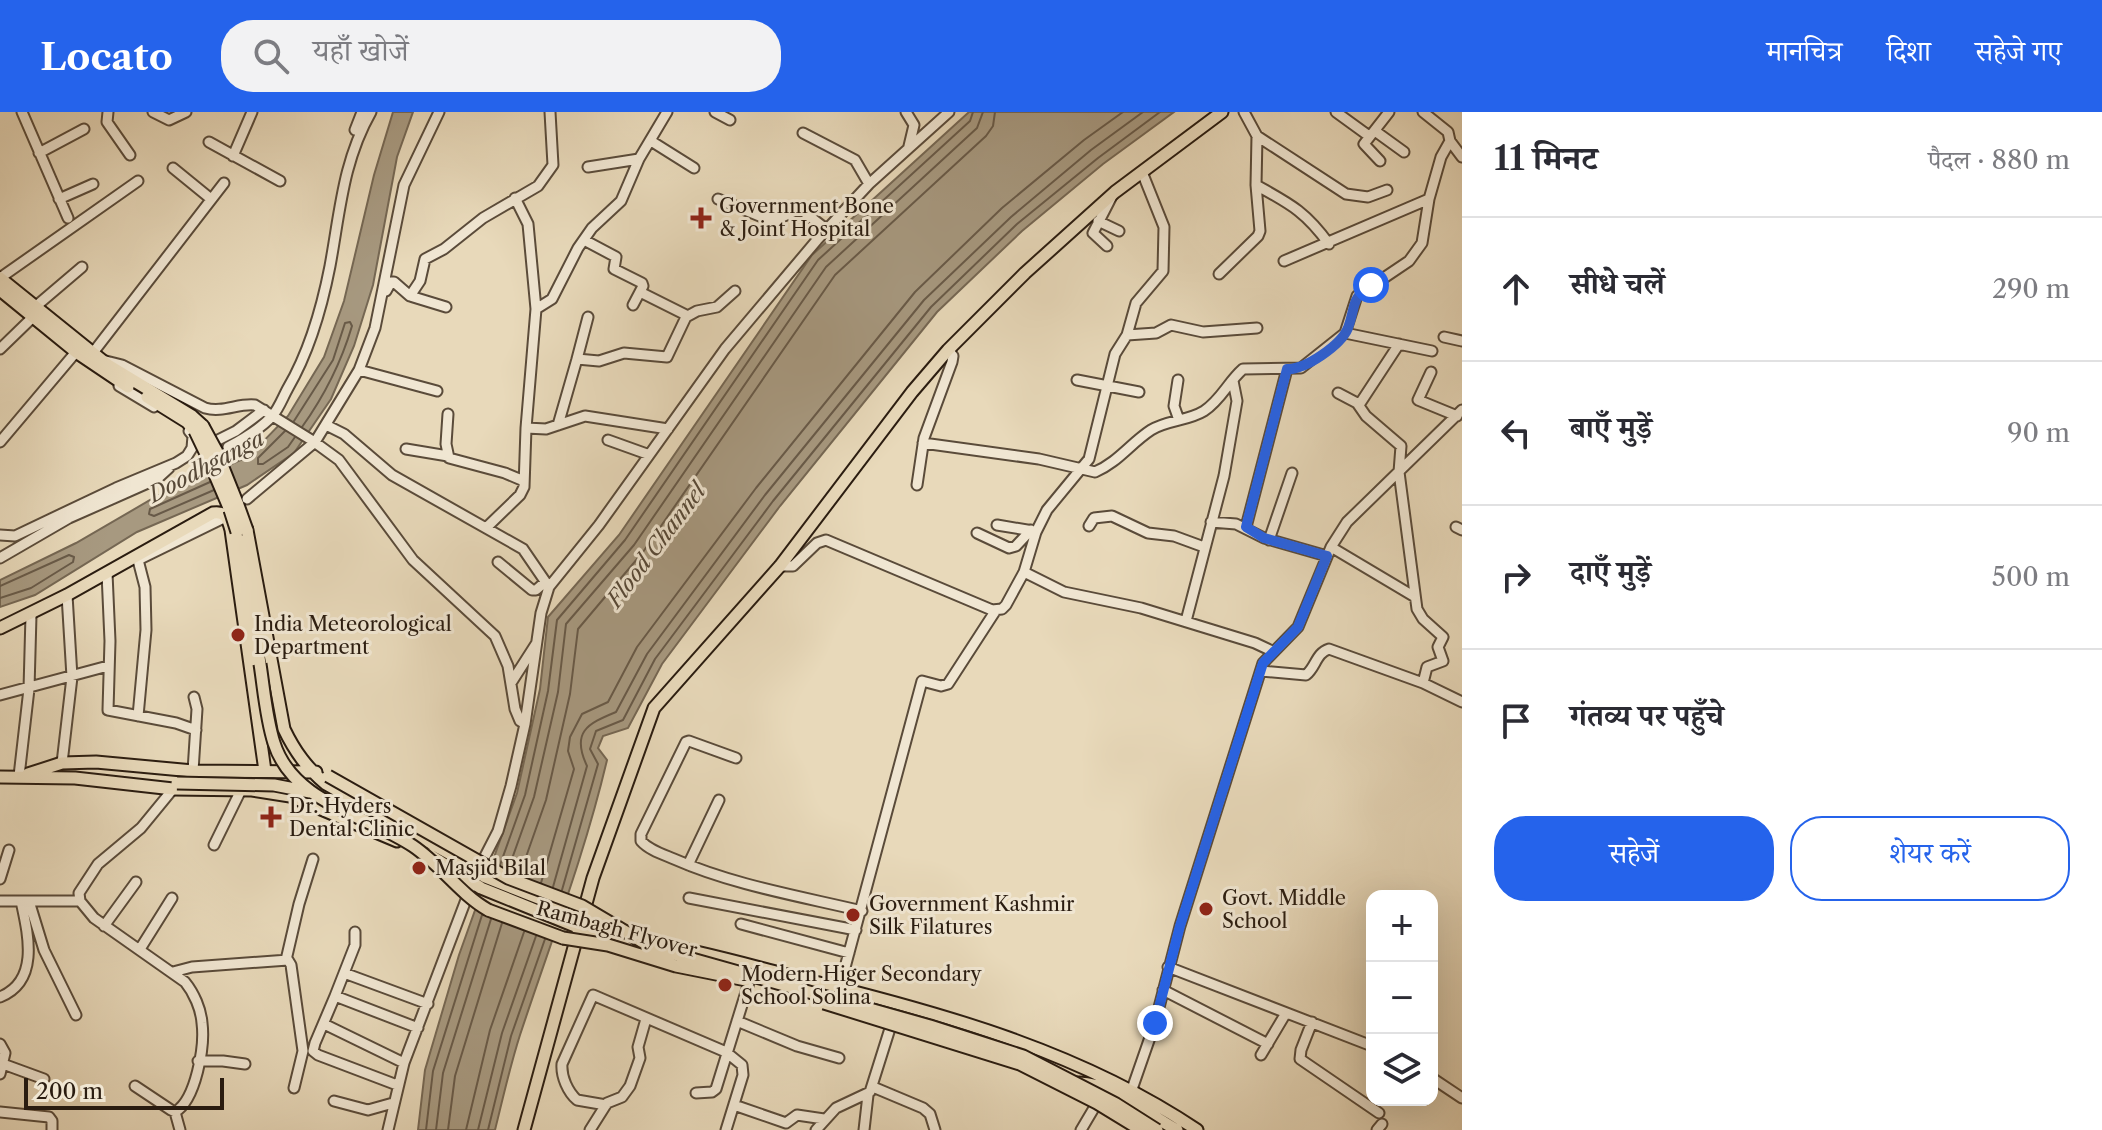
<!DOCTYPE html>
<html lang="hi">
<meta charset="utf-8">
<style>
body{margin:0;font-family:"Libre Caslon Text","Noto Serif Devanagari",serif;background:#f2f2f3;color:#2b2b33}
.controls{position:absolute;right:24px;bottom:24px;display:grid;overflow:hidden;border-radius:16px;box-shadow:0 8px 32px #0002}
.controls button{width:72px;height:72px;display:grid;place-items:center;padding:0;border:0;border-bottom:2px solid #e1e1e2;background:#fff;color:#2b2b33;font:40px sans-serif}
.scale{position:absolute;left:24px;bottom:20px;width:200px;box-sizing:border-box;padding-left:8px;border:4px solid #2a1c10;border-top:0;font-size:22px;line-height:28px;white-space:nowrap;color:#2a1c10;-webkit-text-stroke:6px #f0e6d2;paint-order:stroke}
.stop{position:absolute;width:24px;height:24px;margin:-18px;border:6px solid #2563eb;border-radius:50%;background:#fff}
.stop.end{background:#2563eb;border-color:#fff;box-shadow:0 2px 8px #0008}
.list{margin:0;padding:0;list-style:none}
h2{display:flex;justify-content:space-between;align-items:center;height:104px;margin:0;padding:0 32px;font-size:34px}
h2 small{font-size:26px;font-weight:400;color:#7c7c81}
.list li{display:grid;grid-template-columns:52px 1fr auto;gap:24px;align-items:center;box-sizing:border-box;height:144px;padding:0 32px;border-top:2px solid #e1e1e2}
.list b{display:block;font-size:30px;white-space:nowrap}
.list em{font-size:26px;font-style:normal;color:#7c7c81}
.actions{display:flex;gap:16px;padding:24px 32px}
.actions a{flex:1;padding:18px 0;border:2px solid #2563eb;border-radius:32px;text-align:center;font-size:28px;color:#2563eb}
.actions .main{background:#2563eb;color:#fff}
.icon{flex:none;width:44px;height:44px;fill:none;stroke:currentColor;stroke-width:2;stroke-linecap:round;stroke-linejoin:round}
.map{position:relative;flex:none;width:1462px;height:1018px;overflow:hidden}
header{display:flex;align-items:center;gap:48px;box-sizing:border-box;height:112px;padding:0 40px;background:#2563eb;color:#fff}
header strong{font-size:38px}
nav{display:flex;gap:44px;margin-inline-start:auto;font-size:28px}
.search{width:560px;height:72px;background:#f2f2f3;display:flex;align-items:center;gap:20px;box-sizing:border-box;padding:0 28px;border-radius:32px;color:#7c7c81;font-size:30px}
main{display:flex}
aside{flex:1;background:#fff}
.map>svg:first-child{display:block}
</style>
<header>
<strong>Locato</strong>
<div class="search"><svg class="icon" aria-label="search" viewBox="0 0 24 24"><circle cx="10" cy="10" r="6"/><path d="M15 15l6 6"/></svg>यहाँ खोजें</div>
<nav><a>मानचित्र</a><a>दिशा</a><a>सहेजे गए</a></nav>
</header>
<main>
<div class="map">
<svg width="1462" height="1018" viewBox="0 0 1462 1018">
<rect width="100%" height="100%" fill="#e8d9ba"/>
<filter id="stains"><feTurbulence type="fractalNoise" baseFrequency=".0025" numOctaves="4"/><feColorMatrix values="0 0 0 0 .2 0 0 0 0 .09 0 0 0 0 .02 0 0 0 .5 -.17"/></filter>
<radialGradient id="worn" r=".72"><stop offset=".6" stop-color="#630" stop-opacity="0"/><stop offset="1" stop-color="#630" stop-opacity=".3"/></radialGradient>
<path fill="#a79980" stroke="#756753" stroke-width="2" d="M393 0H413L397 45 373 173 354 234 331 287 294 341 247 373 137 420 35 483 0 495V468L76 431 157 384 248 345 288 304 324 245 344 189 374 63Z
M969 0H1174L1103 52 1022 119 937 200 780 394 662 552 628 616 603 624 598 636 607 648C585 742 550 832 520 923 510 954 503 986 495 1018H418L425 958 459 843 517 681 540 577 548 505 619 423 812 143Z"/>
<path fill="#e8d9ba" d="M489 746 513 761 573 783 558 825 473 792Z"/>
<g fill="none" stroke-linecap="round" stroke-linejoin="round">
<path stroke="#685a48" stroke-width="2" d="M294 309 333 248 345 211 350 210 352 214C341 251 325 283 302 315
M285 319 258 346V352H263L288 335 295 325
M210 370 150 397 149 402 154 404 214 378
M0 474 69 443 74 445 73 450 31 476 0 486
M500 753 525 683 548 579 557 508 625 428 818 148 970 9 973 0
M508 758 534 685 558 580 566 512 634 433 826 155 977 16 983 0
M520 762 546 688 570 582 578 517 643 440 835 163 986 24 993 14 995 0
M541 771 574 657 568 639 570 625 582 602 608 590 637 535 756 376 915 180 1002 96 1084 28 1123 0
M553 775 587 654C571 620 587 612 616 600L647 542 765 383 924 188 1011 105 1091 38 1143 0
M562 778 598 652 590 637 596 619 623 608 655 547 773 389 931 195 1017 112 1098 46 1160 0
M426 1018 433 959 482 803
M436 1018 443 961 491 807
M448 1018 455 964 502 811
M466 1018 490 918 524 820
M478 1018 502 921 536 824
M488 1018 511 924 545 827"/>
<g stroke="#5a4b3a" stroke-width="13">
<path id="minor" d="M22 0 68 106
M108 0 107 10 130 43
M153 0 169 8 186 0
M715 0 730 8
M906 0 914 13 909 34
M1336 0 1369 24
M355 18 362 0
M1375 19 1404 40
M803 21 855 48 869 72
M1257 24 1346 82 1368 85 1387 78
M651 29 694 56
M1450 29 1462 45
M209 30 280 69
M39 41 84 17
M233 44 252 0
M1380 49 1364 32 1389 0
M588 55 639 47
M173 56 211 87
M1256 73C1290 92 1305 99 1329 132
M515 86 528 112 536 197
M59 87 93 72
M718 87 767 107H777L800 97 826 117
M1098 109 1119 119
M584 128 616 145 614 157 642 171 643 174 633 193
M1107 134 1093 121 1111 86
M1284 149 1429 87
M1219 162 1258 124 1260 119 1256 73 1257 24 1244 0
M0 166 138 69
M386 179 391 170H394L410 184 446 195
M640 180 688 204
M410 184 420 169 425 147 444 137 483 106 538 74 553 53 550 0
M35 195 82 155
M1345 221 1432 239
M1127 223 1156 221 1171 213 1203 220 1257 216
M1444 225 1462 229
M0 237 33 205
M92 242 224 71
M577 247 588 205
M106 249 122 253 205 296C223 301 238 291 255 293L313 329 339 348 413 448 495 524 508 554 515 597 520 609 525 612
M359 258 437 279
M1431 260 1418 288 1457 304
M1077 268 1139 280
M1178 268 1174 294 1179 308
M119 274 154 295
M1338 281 1357 291 1366 304 1401 334 1399 360 1417 497 1423 507 1443 525 1438 535 1443 549 1427 555 1423 571
M1359 293 1399 232
M448 302 446 332 449 346 505 361 524 369
M326 313 344 322 392 363 523 437 549 475
M558 313 577 247 599 249 624 241 667 245 686 205 697 199 717 195 735 179
M526 316 546 317 585 304 668 317
M608 328 647 342
M0 330 76 240
M212 331 236 319 264 298
M923 331 1039 347 1095 360C1117 351 1131 331 1151 318 1167 308 1188 309 1204 299 1221 288 1228 270 1243 257L1301 256 1345 221 1357 184 1409 149 1422 131 1429 87 1441 45 1450 29 1448 20 1423 0
M228 335C243 327 262 316 273 303 279 296 283 285 288 276 309 240 322 195 330 154 340 100 343 49 371 0
M406 337 448 344
M917 373 924 326 952 250 953 244 948 238
M247 387 315 330 359 258 375 216 404 73 439 0
M1211 410 1236 412 1264 426 1327 444
M997 413 1033 419
M1089 414 1094 406 1112 404 1148 421 1174 424 1204 435
M487 415 520 383 524 375 526 316 536 197 552 187 578 136 592 116 621 89 639 47 667 0
M1246 415 1287 257
M1456 415 1462 418
M977 421 1009 436 1016 434 1031 418
M0 423 15 424 116 376 176 351 187 344 192 336 193 324 189 319
M1269 428 1292 361
M1331 435 1415 485
M0 446 69 406 157 367 169 356
M498 450 532 478H536L545 470
M780 454H793L817 431 826 428 992 498 1002 497 1006 493 1024 460 1036 420 1047 398 1089 347 1115 242 1127 223 1136 191 1163 159 1164 115 1142 60
M1024 460 1064 480 1141 496 1255 531 1272 539
M107 461 110 529 108 598 176 611 196 618
M1186 509 1224 364 1237 289 1233 269
M1261 559 1306 563C1316 555 1316 541 1329 537L1423 571 1462 590
M511 571 536 532
M0 583 108 554
M138 604 146 518 145 475 138 448 230 403
M736 646 689 629 686 630 641 722V729C649 738 662 742 674 747 733 773 799 784 862 799
M62 651 72 565 67 483
M193 659 197 597 194 585
M19 664 29 577 31 503
M214 733 241 678
M688 753 719 688
M480 754 498 719 511 674 525 612 541 501 549 475 599 413 725 237 817 128 869 72 949 0
M0 767 9 738
M689 786 856 818
M0 789H80
M29 789 44 838 76 903
M741 812 849 841
M104 814 136 770
M140 837 172 786
M286 848 299 792 313 747
M1168 855 1372 934
M173 860 192 855 288 848 291 853 303 939 294 976
M344 861 428 892
M840 874 922 569 941 574 948 572 996 498
M1163 878 1268 932
M335 884 355 833V820
M0 885C40 869 28 822 21 789
M737 909 797 934 839 946
M1312 910 1301 938 1300 947 1379 1001
M324 912 404 951
M0 932 5 941 0 962
M1261 943 1286 901
M198 949H223L245 952
M3 952 44 967
M1432 966 1462 986
M397 973 318 943 313 939 315 931 335 884 418 916
M135 974 171 998 175 1000C196 988 205 934 202 911 201 897 194 881 185 870L94 806 80 789 79 781 98 752 141 716 173 677
M873 975 923 996 930 1002 935 1018
M1131 980 1155 911 1180 814 1263 551 1298 515 1331 435 1347 410 1462 298
M696 981 712 980 716 977 751 864
M334 989 368 998 393 991
M606 993 577 988C568 980 561 965 562 952L593 883 726 940 742 953 743 963 726 1018
M734 993 786 1011 797 1003 824 1007
M0 1000 49 1005 52 1009V1018
M175 1000 180 1018
M388 1018 404 951 472 772
M590 1018 607 991 622 985 630 974 640 946 638 935 646 907
M816 1018 836 996 870 980 893 907
M864 1018 868 983
M1081 1018 1097 991
M1377 1018 1382 1012"/>
</g>
<g stroke="#2a1c10" stroke-width="15">
<path id="major" d="M0 166 108 253 192 304 203 314
M0 178 76 240 128 275
M147 285 187 310 195 319
M216 338 238 393
M207 344 230 398
M247 418 284 617C295 640 307 656 326 672L452 743 485 765 571 799 619 823
M238 427 251 488 260 552
M0 516 67 483 213 401C226 399 228 407 231 418L265 659
M28 662 62 651 96 650 193 659 316 660
M0 665 75 666 173 677 252 678 290 684 397 729
M428 742 481 776 597 823 660 842
M488 798 563 826
M647 830C701 839 754 855 807 868 942 901 1081 940 1197 1018
M1077 971C1108 969 1149 1003 1177 1018
M524 1018 593 766 654 596 780 454 912 280 948 238 1025 161 1115 80 1222 0"/>
</g>
<use href="#minor" stroke="#f0e6d2" stroke-width="9"/>
<use href="#major" stroke="#e8d9ba" stroke-width="11"/>
<g stroke="#2a1c10" stroke-width="15" stroke-linecap="butt">
<path id="major-bridge" d="M203 314 216 338
M195 319 207 344
M238 393 247 418
M230 398 237 420
M260 552C264 578 266 606 274 631 293 691 367 703 413 734 441 753 459 781 488 798
M328 664 508 766 582 794 653 836 930 914 1023 944 1116 992 1157 1018
M177 671 274 673 310 680
M563 826 608 833 676 854 746 868
M824 891 1020 952 1097 991 1141 1018"/>
</g>
<use href="#major-bridge" stroke="#e8d9ba" stroke-width="11"/>
</g>
<g fill="none" stroke-linecap="round" stroke-linejoin="round">
<path stroke="#2563eb" stroke-width="10" d="M1155 911 1180 814 1263 551 1298 515 1327 444 1264 426 1246 415 1287 257C1305 258 1341 233 1348 216 1356 195 1350 187 1371 173"/>
</g>
<g fill="#8f2418" stroke="#f0e6d2" stroke-width="3">
<path d="M697 94h8v8h8v8h-8v8h-8v-8h-8v-8h8z"/>
<circle cx="238" cy="523" r="8"/>
<path d="M267 693h8v8h8v8h-8v8h-8v-8h-8v-8h8z"/>
<circle cx="419" cy="756" r="8"/>
<circle cx="1206" cy="797" r="8"/>
<circle cx="853" cy="803" r="8"/>
<circle cx="725" cy="873" r="8"/>
</g>
<g text-anchor="middle" stroke-width="6" stroke-linejoin="round" paint-order="stroke">
<g font-size="20" fill="#2a1c10" stroke="#f0e6d2" text-anchor="start">
<text x="719" y="101">Government Bone<tspan x="719" dy="23">&amp; Joint Hospital</tspan></text>
<text x="254" y="519">India Meteorological<tspan x="254" dy="23">Department</tspan></text>
<text x="289" y="701">Dr. Hyders<tspan x="289" dy="23">Dental Clinic</tspan></text>
<text x="435" y="763">Masjid Bilal</text>
<text x="1222" y="793">Govt. Middle<tspan x="1222" dy="23">School</tspan></text>
<text x="869" y="799">Government Kashmir<tspan x="869" dy="23">Silk Filatures</tspan></text>
<text x="741" y="869">Modern Higer Secondary<tspan x="741" dy="23">School Solina</tspan></text>
</g>
<g font-size="20" fill="#2a1c10" stroke="#f0e6d2">
<text transform="translate(617 817) rotate(15)" y="7">Rambagh Flyover</text>
</g>
<g font-size="22" font-style="italic" fill="#564837" stroke="#f0e6d2">
<text transform="translate(206 354) rotate(-28)" y="8">Doodhganga</text>
<text transform="translate(656 433) rotate(-53)" y="8">Flood Channel</text>
</g>
</g>
<rect width="100%" height="100%" filter="url(#stains)"/>
<rect width="100%" height="100%" fill="url(#worn)"/>
</svg>
<div class="controls">
<button>+</button>
<button>−</button>
<button><svg class="icon" aria-label="layers" viewBox="0 0 24 24"><path d="M12 4l9 5-9 5-9-5zM3 14l9 5 9-5"/></svg></button>
</div>
<div class="scale">200 m</div>
<div class="stop" style="left:1371px;top:173px"></div>
<div class="stop end" style="left:1155px;top:911px"></div>
</div>
<aside>
<h2>11 मिनट<small>पैदल · 880 m</small></h2>
<ul class="list">
<li><svg class="icon" aria-label="ahead" viewBox="0 0 24 24"><path d="M12 20V5M6 11l6-6 6 6"/></svg><div><b>सीधे चलें</b></div><em>290 m</em></li>
<li><svg class="icon" aria-label="left" viewBox="0 0 24 24"><path d="M17 20v-9H6M10 6l-5 5 5 5"/></svg><div><b>बाएँ मुड़ें</b></div><em>90 m</em></li>
<li><svg class="icon" aria-label="right" viewBox="0 0 24 24"><path d="M7 20v-9h11M14 6l5 5-5 5"/></svg><div><b>दाएँ मुड़ें</b></div><em>500 m</em></li>
<li><svg class="icon" aria-label="arrive" viewBox="0 0 24 24"><path d="M6 21V4h12l-3 4 3 4H6"/></svg><div><b>गंतव्य पर पहुँचे</b></div></li>
</ul>
<div class="actions"><a class="main">सहेजें</a><a>शेयर करें</a></div>
</aside>
</main>
